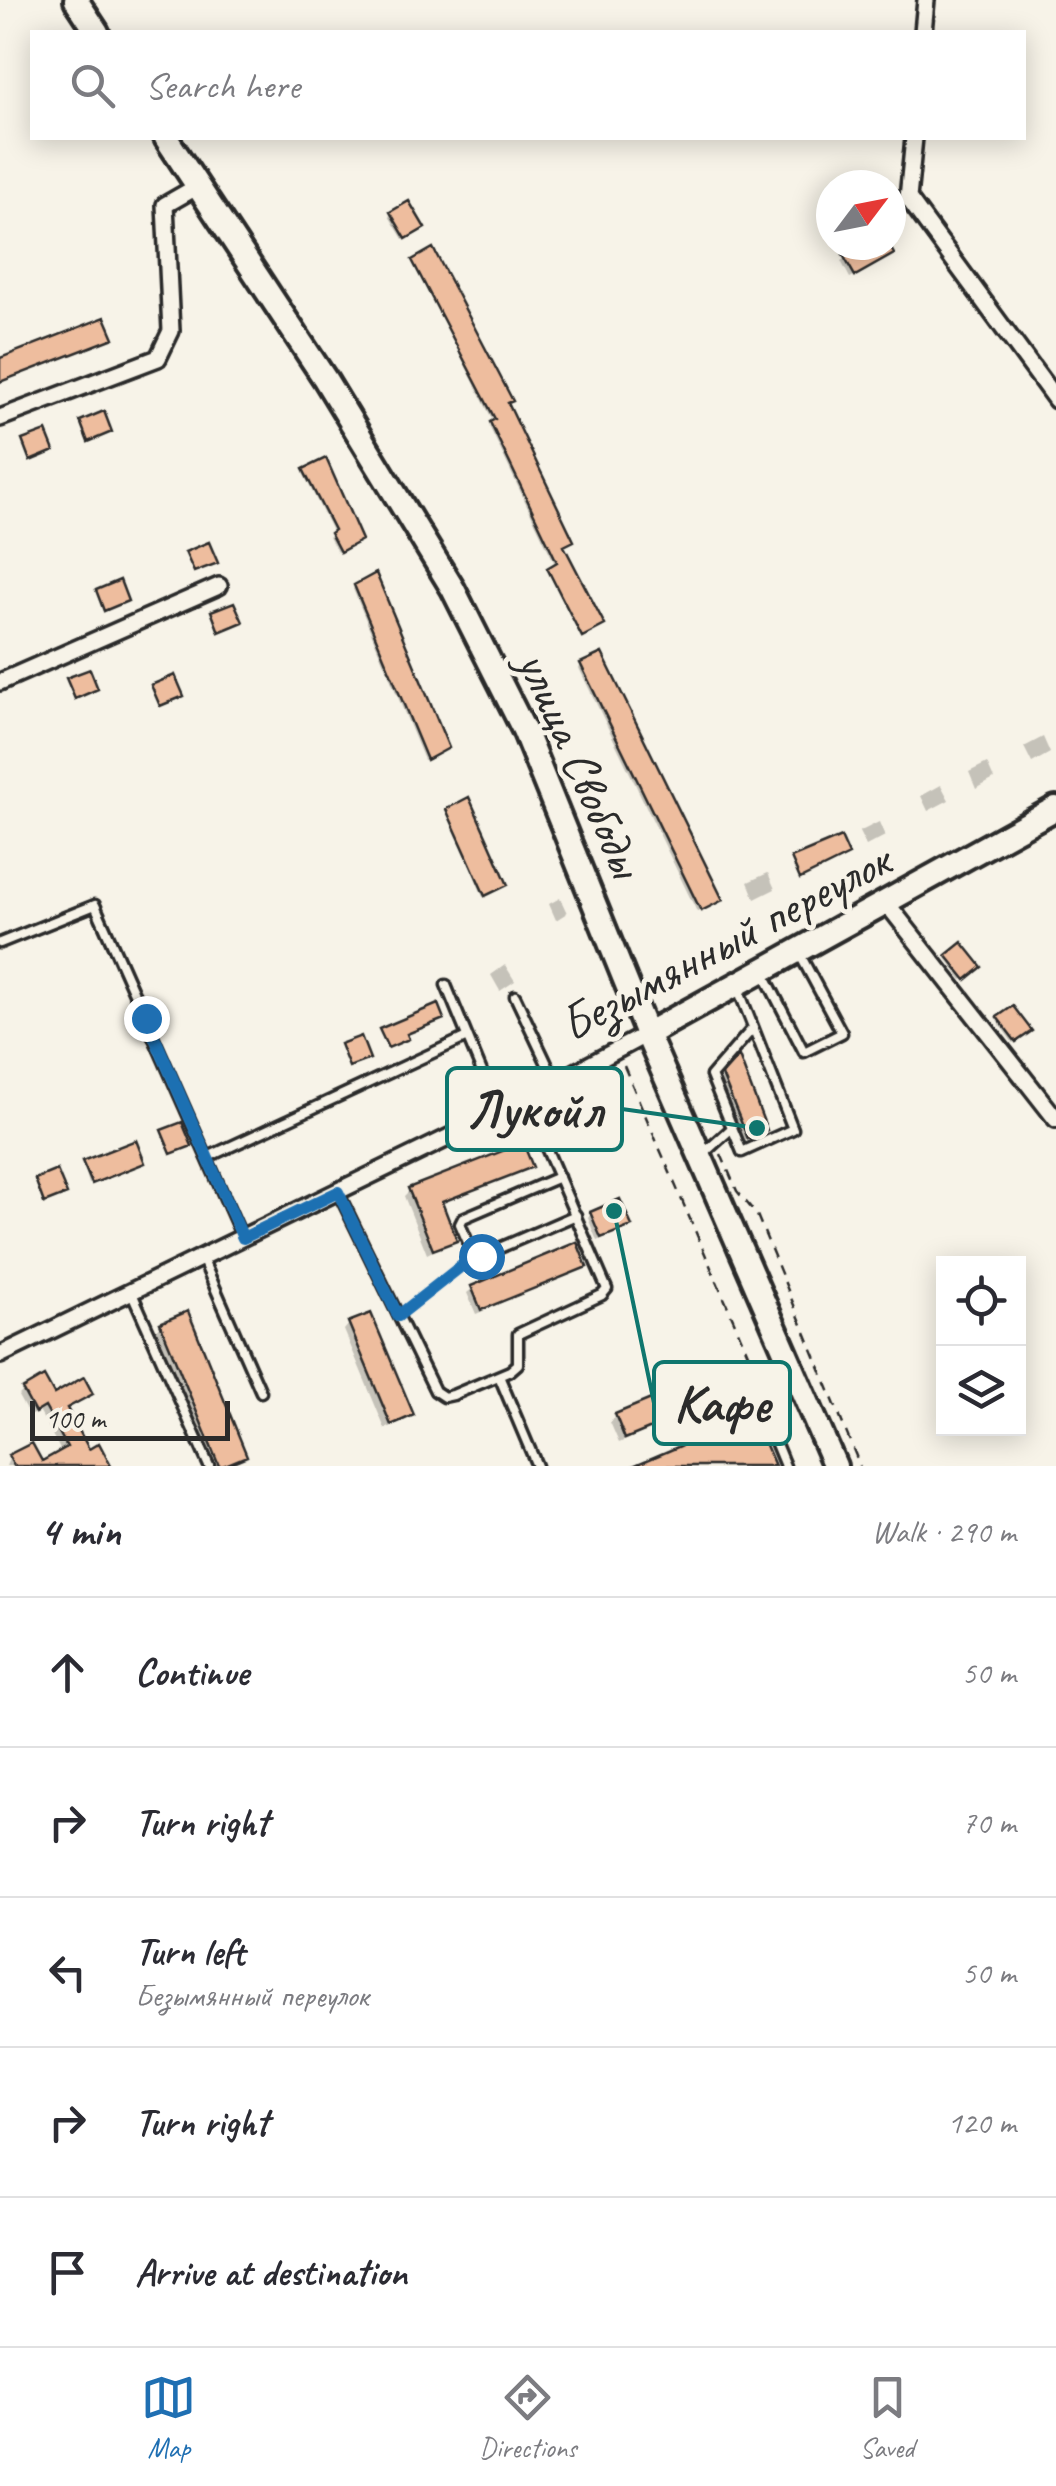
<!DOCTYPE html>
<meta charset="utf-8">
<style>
body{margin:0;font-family:Caveat,sans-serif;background:#f7f7f7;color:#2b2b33}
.controls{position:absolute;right:30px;bottom:30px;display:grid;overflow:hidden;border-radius:0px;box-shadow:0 5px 25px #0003}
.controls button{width:90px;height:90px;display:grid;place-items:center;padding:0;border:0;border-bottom:2px solid #e1e1e2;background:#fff;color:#2b2b33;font:50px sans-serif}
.compass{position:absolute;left:816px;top:170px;width:90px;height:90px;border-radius:50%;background:#fff;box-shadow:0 5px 25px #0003;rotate:58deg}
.scale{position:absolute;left:30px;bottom:25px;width:200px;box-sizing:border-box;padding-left:10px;border:5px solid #2b2b2b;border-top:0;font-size:28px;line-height:35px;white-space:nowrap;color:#2b2b2b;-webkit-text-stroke:8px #f7f3e8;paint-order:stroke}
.stop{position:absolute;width:30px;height:30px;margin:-22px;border:8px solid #1f6fb2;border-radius:50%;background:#fff}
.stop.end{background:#1f6fb2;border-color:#fff;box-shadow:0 2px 10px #0008}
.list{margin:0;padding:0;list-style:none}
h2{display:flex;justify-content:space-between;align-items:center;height:130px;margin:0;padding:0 40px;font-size:42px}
h2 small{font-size:32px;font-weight:400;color:#7c7c81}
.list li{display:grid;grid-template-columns:65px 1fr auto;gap:30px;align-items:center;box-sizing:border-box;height:150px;padding:0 40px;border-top:2px solid #e1e1e2}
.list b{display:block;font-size:38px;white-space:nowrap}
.list p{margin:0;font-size:32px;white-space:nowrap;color:#7c7c81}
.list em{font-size:32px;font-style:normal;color:#7c7c81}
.icon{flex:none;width:55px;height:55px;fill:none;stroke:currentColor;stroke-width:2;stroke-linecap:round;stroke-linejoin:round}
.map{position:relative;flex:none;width:1056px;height:1466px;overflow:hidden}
.search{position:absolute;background:#fff;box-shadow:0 5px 25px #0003;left:30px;right:30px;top:30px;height:110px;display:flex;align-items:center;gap:25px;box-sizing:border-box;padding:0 35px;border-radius:0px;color:#7c7c81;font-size:38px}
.sheet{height:880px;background:#fff}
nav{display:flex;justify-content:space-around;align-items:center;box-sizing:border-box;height:140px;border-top:2px solid #e1e1e2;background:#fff;font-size:28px;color:#7c7c81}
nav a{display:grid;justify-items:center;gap:5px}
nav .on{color:#1f6fb2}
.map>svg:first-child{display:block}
</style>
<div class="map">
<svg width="1056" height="1466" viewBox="0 0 1056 1466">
<rect width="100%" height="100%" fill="#f7f3e8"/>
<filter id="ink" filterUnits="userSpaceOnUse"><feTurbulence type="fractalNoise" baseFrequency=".01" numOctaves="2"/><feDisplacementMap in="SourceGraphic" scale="20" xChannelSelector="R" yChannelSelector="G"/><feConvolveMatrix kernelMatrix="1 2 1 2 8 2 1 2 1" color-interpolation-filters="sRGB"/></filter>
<g filter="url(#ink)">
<path fill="#0003" d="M408 204 420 229 403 239 389 216Z
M867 245H886L887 257 850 278 841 261Z
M414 262 506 404 561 546 556 566 489 426 494 423Z
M324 461 348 506 344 510 357 542 337 552 329 537 333 533 303 473Z
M355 587 444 750 424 760 353 589Z
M582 665 717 903 697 912 579 668Z
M1043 737 1050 753 1032 763 1024 747Z
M987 763 994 779 976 789 969 772Z
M941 785 949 800 928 811 921 796Z
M448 811 503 886 483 897Z
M879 822 885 836 866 846 859 832Z
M768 873 775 889 755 899 748 882Z
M560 898 567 913 556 920 549 904Z
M962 946 979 967 962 980 946 958Z
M505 965 515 981 500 991 491 975Z
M1013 1009 1028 1030 1013 1043 997 1021Z
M738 1060 764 1130 744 1141 720 1081Z
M83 1163 140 1165 89 1184Z
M530 1166 440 1205 454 1240 427 1254 404 1196 410 1190Z
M591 1214 629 1225 597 1241 588 1218Z
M584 1266 476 1314 467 1293 473 1288Z
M349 1324 411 1415 406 1420 385 1429 344 1330Z
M162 1325 244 1456 238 1461 211 1466 156 1330Z
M23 1391 53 1397 90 1394 65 1410 88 1452 108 1466H6L10 1457 41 1465 62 1453 39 1411 29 1416 18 1396Z
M735 1391 619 1443 610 1422 616 1416Z"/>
<path fill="#eebd9e" stroke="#2b2b2b" stroke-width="2.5" d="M409 201 425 228 406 239 390 212Z
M862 245H889L894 254 855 276 843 255Z
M433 248 513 401 508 403 574 541 564 546 605 625 582 637 547 568 557 562 490 422 495 419 412 260Z
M105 317 114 338 0 382V358Z
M104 411 112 432 88 442 80 421Z
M46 431 54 451 30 461 22 440Z
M326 458 362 540 340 552 330 533 334 530 303 469Z
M209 542 218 563 194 572 185 552Z
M376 573 449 748 427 760 354 585Z
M120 580 128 601 104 611 96 590Z
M234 602 243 622 219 632 211 611Z
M602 653 723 900 701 911 580 663Z
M90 669 98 689 75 699 66 678Z
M175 675 184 696 160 706 151 685Z
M469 797 508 885 485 896 446 809Z
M841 837 849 855 800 879 791 858Z
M962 942 982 967 966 980 946 955Z
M438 1004 444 1019 407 1034 409 1039 388 1048 379 1029Z
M1013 1006 1032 1031 1016 1042 997 1017Z
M361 1036 370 1059 349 1067 340 1044Z
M739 1056 767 1130 748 1139 722 1075Z
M182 1122 192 1146 171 1154 161 1130Z
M136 1140 145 1163 92 1184 82 1161Z
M523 1143 533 1167 442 1202 457 1241 433 1250 408 1188Z
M57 1170 67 1194 44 1203 35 1179Z
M620 1199 632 1226 601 1238 590 1212Z
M577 1242 587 1267 481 1310 471 1286Z
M188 1311 247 1456 223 1466H219L160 1323Z
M371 1313 414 1415 391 1425 348 1322Z
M728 1367 738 1392 625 1439 615 1414Z
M44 1376 54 1394 84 1377 93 1394 67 1408 89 1449 99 1443 111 1466H14L8 1455 32 1443 42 1461 67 1447 45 1407 35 1413 22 1389Z
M753 1415 775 1466H633Z"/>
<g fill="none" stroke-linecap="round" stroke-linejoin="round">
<g stroke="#2b2b2b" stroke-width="15">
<path id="service" d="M0 943 95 905 242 1237
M764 974 804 1052 842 1033 799 953
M446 985 499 1113
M737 986 793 1129 742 1152 711 1076 753 1028
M515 996 556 1083
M702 1155 732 1128
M208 1157 467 1037
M559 1177 463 1218 460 1224 474 1256H481L576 1215
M338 1192 435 1391 444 1397 453 1395 510 1371 518 1364V1334L602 1295 607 1289 525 1099
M202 1258 261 1392
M131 1291 209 1466
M499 1376 537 1466
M769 1427 785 1466"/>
</g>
<g stroke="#2b2b2b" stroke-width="22">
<path id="minor" d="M923 32 926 0
M914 138 908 198 1056 400
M0 418 158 358 171 331 165 205 198 186
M0 682 219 586
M888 905 1056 1119
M0 1355 499 1113 647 1034"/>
</g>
<g stroke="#2b2b2b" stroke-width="30">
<path id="secondary" d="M76 0 97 32
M166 138 325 379 453 589 524 730 647 1034 835 1466
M647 1034 1056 808"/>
</g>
<path stroke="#2b2b2b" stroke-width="2.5" stroke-dasharray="10 8" stroke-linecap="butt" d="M624 1066 775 1416
M721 1154 737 1191 757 1215 860 1466
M409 1308 465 1263"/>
<use href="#service" stroke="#f7f3e8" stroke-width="8"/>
<use href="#minor" stroke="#f7f3e8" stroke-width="15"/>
<use href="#secondary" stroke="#f7f3e8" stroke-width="22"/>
</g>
</g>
<g fill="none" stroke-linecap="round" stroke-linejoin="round" filter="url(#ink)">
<path stroke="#1f6fb2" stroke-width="12" d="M146 1018 243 1238 338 1192 398 1316 474 1256H481"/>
</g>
<g text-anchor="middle" stroke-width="10" stroke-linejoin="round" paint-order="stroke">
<g font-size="50" fill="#2b2b2b" stroke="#f7f3e8">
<text transform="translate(582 763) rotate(66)" y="18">улица Свободы</text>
<text transform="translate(724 941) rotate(-28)" y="18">Безымянный переулок</text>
</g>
</g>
<path fill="none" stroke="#0f766e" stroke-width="4" d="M757 1128L622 1109M614 1211L654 1403"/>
<g fill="#0f766e" stroke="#f7f3e8" stroke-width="4">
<circle cx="757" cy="1128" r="10"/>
<circle cx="614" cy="1211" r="10"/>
</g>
<g fill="#f7f3e8" stroke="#0f766e" stroke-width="4">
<rect x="447" y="1068" width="175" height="82" rx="10"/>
<rect x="654" y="1362" width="136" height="82" rx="10"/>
</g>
<g font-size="52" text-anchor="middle" font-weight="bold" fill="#2b2b2b">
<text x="534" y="1127">Лукойл</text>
<text x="722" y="1421">Кафе</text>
</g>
</svg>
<div class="controls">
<button><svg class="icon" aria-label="locate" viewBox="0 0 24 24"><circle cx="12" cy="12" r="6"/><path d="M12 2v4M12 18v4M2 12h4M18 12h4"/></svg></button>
<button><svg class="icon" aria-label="layers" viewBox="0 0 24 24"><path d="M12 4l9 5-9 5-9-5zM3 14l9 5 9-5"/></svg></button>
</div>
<svg class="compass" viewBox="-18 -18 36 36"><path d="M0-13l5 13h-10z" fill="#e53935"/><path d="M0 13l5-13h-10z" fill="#7c7c81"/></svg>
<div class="scale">100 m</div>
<div class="stop" style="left:481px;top:1256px"></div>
<div class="stop end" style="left:146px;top:1018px"></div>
<div class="search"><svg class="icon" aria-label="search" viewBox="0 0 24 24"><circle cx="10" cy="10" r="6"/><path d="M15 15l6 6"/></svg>Search here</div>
</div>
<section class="sheet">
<h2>4 min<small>Walk · 290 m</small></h2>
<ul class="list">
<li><svg class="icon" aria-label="ahead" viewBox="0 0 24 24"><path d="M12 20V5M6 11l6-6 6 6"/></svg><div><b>Continue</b></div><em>50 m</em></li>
<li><svg class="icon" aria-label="right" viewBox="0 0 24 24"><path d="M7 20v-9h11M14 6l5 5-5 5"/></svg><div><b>Turn right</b></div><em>70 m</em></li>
<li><svg class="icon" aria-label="left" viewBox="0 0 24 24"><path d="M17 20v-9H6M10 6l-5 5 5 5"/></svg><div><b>Turn left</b><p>Безымянный переулок</p></div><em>50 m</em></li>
<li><svg class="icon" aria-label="right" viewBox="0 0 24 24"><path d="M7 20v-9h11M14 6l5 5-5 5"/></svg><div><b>Turn right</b></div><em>120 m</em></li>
<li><svg class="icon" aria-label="arrive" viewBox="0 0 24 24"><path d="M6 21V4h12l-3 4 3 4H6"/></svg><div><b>Arrive at destination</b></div></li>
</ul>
</section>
<nav>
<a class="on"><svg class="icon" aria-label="map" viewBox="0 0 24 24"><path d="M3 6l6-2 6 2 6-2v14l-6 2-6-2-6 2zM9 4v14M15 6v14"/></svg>Map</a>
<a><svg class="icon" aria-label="directions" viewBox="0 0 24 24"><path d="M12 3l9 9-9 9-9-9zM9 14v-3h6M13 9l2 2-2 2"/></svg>Directions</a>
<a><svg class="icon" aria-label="saved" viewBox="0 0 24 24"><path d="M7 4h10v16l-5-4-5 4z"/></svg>Saved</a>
</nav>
